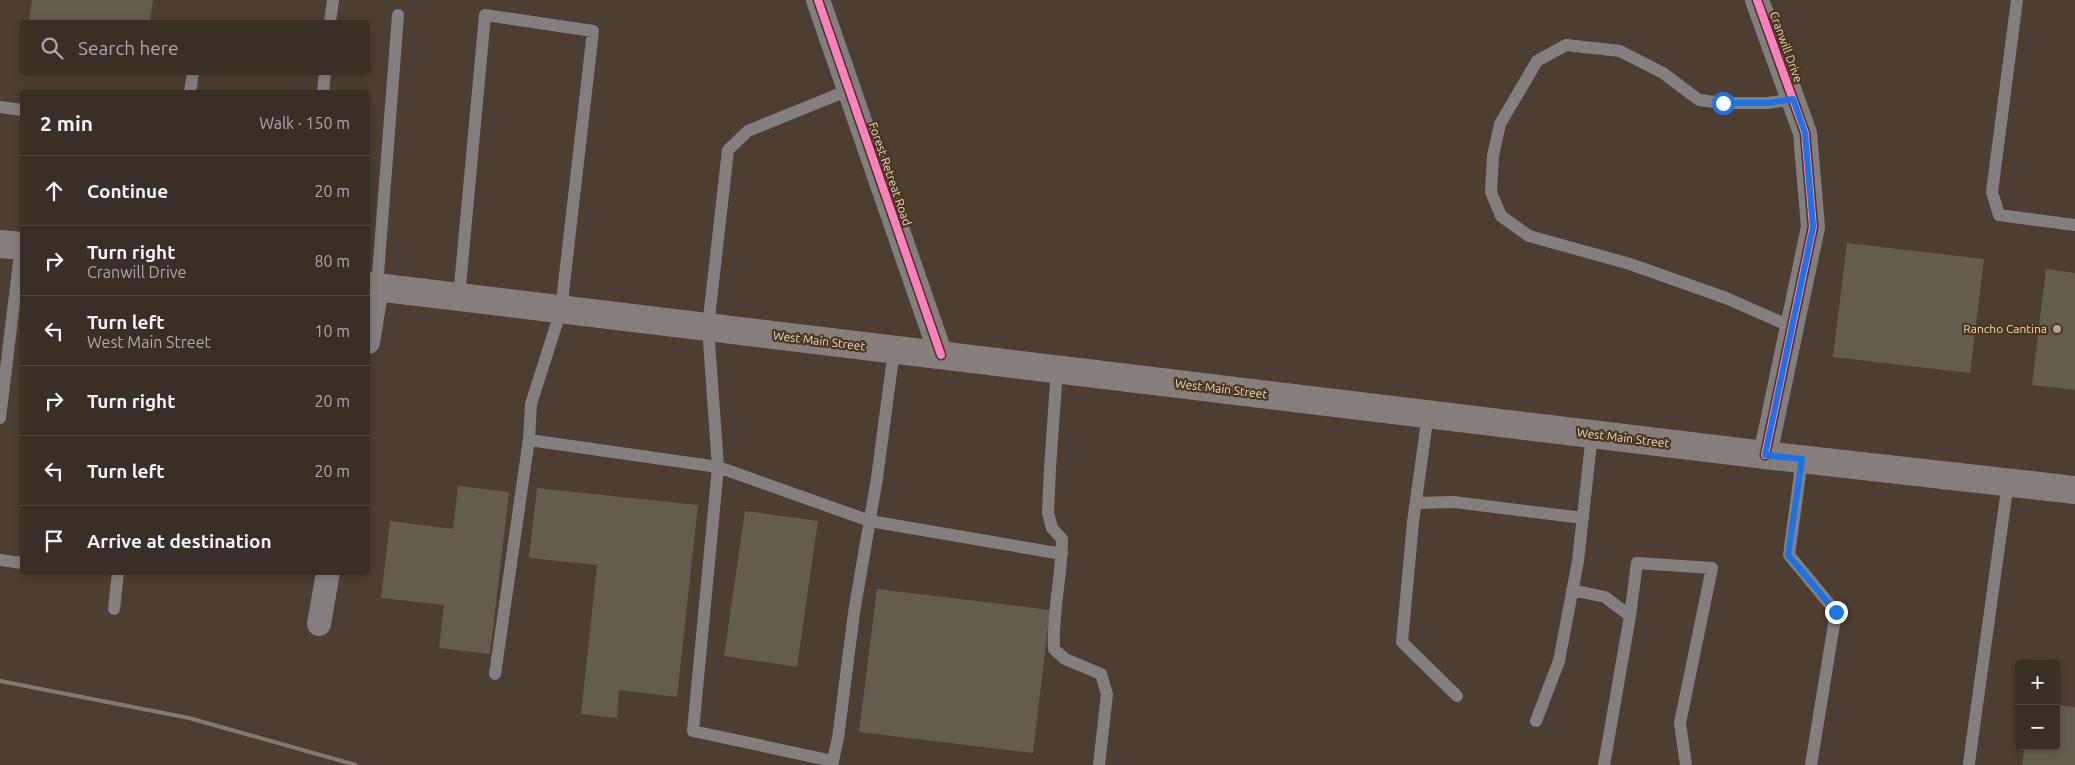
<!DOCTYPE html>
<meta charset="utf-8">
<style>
body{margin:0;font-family:Ubuntu,sans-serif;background:#443b32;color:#f1f3f6}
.controls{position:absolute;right:15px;bottom:15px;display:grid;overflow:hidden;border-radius:5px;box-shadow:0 2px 8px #0003}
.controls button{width:45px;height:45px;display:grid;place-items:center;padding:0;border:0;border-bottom:1px solid #534a42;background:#392f25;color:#f1f3f6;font:25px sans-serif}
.stop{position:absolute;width:15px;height:15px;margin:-11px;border:4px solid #1a73e8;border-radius:50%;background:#fff}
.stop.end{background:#1a73e8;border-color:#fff;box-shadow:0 1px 5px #0008}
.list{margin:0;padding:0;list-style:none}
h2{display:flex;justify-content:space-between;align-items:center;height:65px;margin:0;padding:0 20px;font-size:21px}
h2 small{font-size:16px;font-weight:400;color:#aba9a7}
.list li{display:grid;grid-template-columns:32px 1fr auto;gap:15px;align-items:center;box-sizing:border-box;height:70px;padding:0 20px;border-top:1px solid #534a42}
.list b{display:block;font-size:19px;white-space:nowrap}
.list p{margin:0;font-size:16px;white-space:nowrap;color:#aba9a7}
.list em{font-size:16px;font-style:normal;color:#aba9a7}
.icon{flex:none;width:28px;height:28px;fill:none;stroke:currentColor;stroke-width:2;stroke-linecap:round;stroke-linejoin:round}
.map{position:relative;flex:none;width:2075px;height:765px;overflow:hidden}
.search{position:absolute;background:#392f25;box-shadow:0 2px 8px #0003;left:20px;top:20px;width:350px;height:55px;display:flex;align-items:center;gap:12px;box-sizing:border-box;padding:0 18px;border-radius:5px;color:#aba9a7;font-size:19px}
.panel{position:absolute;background:#392f25;box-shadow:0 2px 8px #0003;left:20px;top:90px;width:350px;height:485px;border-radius:5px}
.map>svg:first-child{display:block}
</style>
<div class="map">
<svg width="2075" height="765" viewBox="0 0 2075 765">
<rect width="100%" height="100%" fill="#4c3f31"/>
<path fill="#645c4f" d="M32 0H153L150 22H29Z
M1847 243 1984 259 1970 373 1833 357Z
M2046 269 2075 273V390L2032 385Z
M458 486 509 492 490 654 439 648 444 605 381 598 390 521 453 529Z
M537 488 698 505 677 697 619 690 617 718 581 714 597 565 529 558Z
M745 511 818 521 797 667 724 656Z
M877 589 1050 610 1033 753 859 732Z
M2056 705 2075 707V765H2022L2025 746H2056Z"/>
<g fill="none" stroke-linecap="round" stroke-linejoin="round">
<path stroke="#837f7e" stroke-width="12" d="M2017 0 1992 192 1999 215 2075 225
M330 22 333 0
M849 90 748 131 728 150 708 327 718 467 870 521 1062 554
M190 92 193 72
M323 92 325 72
M0 107 22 110
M377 287 398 15
M459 297 485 15 593 31 561 310 531 404 529 439 495 674
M1792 327 1726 298 1630 264 1529 236 1501 216 1491 192 1493 156 1500 124 1537 61 1566 45 1620 51 1663 73 1699 100 1723 103H1768L1793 99
M1057 369 1050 468 1048 513 1052 528 1062 539C1062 576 1052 612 1054 649L1065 659 1101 674 1107 694 1099 765
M1428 414 1413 522 1402 642 1457 696
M0 418 21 246
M529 440 718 467 693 731 833 761
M1802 459 1789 555 1836 612 1811 765
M1416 503 1454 502 1583 518
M0 560 22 563
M1572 590 1605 597 1630 616
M114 609 118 572
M1536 721 1559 661 1578 561 1592 434
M1969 763 2008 482
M832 765 838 738 854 613 877 478 894 350
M1604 765 1630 616 1637 563 1712 568 1680 723 1686 765"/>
<path stroke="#837f7e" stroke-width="24" d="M818 0 941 355
M1757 0 1805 133 1813 227 1765 455
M368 342 377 287
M319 624 328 572"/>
<path stroke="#867e7b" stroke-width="28" d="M0 244 22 246
M368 286 1765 455 2075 490"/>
<path stroke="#817a74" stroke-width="4" d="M0 681 189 718 356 765"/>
<g stroke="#4b351b" stroke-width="11">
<path id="cycleway" d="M818 0 941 355
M1757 0 1805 133 1813 227 1765 455"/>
</g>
<use href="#cycleway" stroke="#ff80c0" stroke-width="8"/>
</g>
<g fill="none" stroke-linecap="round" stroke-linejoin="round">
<path stroke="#1a73e8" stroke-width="6" d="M1723 103H1768L1793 99 1805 133 1813 227 1765 455 1802 459 1788 555 1836 612"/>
</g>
<circle fill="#afa293" stroke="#4b351b" stroke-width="2" cx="2057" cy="329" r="5"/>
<g text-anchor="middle" stroke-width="4.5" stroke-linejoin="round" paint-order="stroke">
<g font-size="12" fill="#e5d7c8" stroke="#4b351b">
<text transform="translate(1786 47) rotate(70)" y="4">Cranwill Drive</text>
<text transform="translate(890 174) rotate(71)" y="4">Forest Retreat Road</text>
<text transform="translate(819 341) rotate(7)" y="4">West Main Street</text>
<text transform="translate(1221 389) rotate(7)" y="4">West Main Street</text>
<text transform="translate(1623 438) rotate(7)" y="4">West Main Street</text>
</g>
<g font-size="12" fill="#e5d7c8" stroke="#4b351b" text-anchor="end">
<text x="2047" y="333">Rancho Cantina</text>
</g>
</g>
</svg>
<div class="controls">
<button>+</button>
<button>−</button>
</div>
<div class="stop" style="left:1723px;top:103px"></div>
<div class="stop end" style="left:1836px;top:612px"></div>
<div class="search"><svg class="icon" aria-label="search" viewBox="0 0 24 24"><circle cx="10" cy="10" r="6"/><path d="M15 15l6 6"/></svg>Search here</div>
<section class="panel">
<h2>2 min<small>Walk · 150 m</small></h2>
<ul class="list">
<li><svg class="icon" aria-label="ahead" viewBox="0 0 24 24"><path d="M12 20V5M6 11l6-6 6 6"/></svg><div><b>Continue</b></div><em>20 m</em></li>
<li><svg class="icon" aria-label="right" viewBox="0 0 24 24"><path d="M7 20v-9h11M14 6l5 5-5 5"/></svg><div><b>Turn right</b><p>Cranwill Drive</p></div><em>80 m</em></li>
<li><svg class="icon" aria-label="left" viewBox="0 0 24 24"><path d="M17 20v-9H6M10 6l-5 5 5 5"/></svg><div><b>Turn left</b><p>West Main Street</p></div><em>10 m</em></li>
<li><svg class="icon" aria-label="right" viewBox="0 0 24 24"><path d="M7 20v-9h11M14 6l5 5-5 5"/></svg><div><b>Turn right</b></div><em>20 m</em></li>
<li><svg class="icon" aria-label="left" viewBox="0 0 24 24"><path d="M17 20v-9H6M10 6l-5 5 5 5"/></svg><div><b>Turn left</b></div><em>20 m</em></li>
<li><svg class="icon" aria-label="arrive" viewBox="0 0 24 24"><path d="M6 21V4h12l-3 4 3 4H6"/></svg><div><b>Arrive at destination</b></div></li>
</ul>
</section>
</div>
